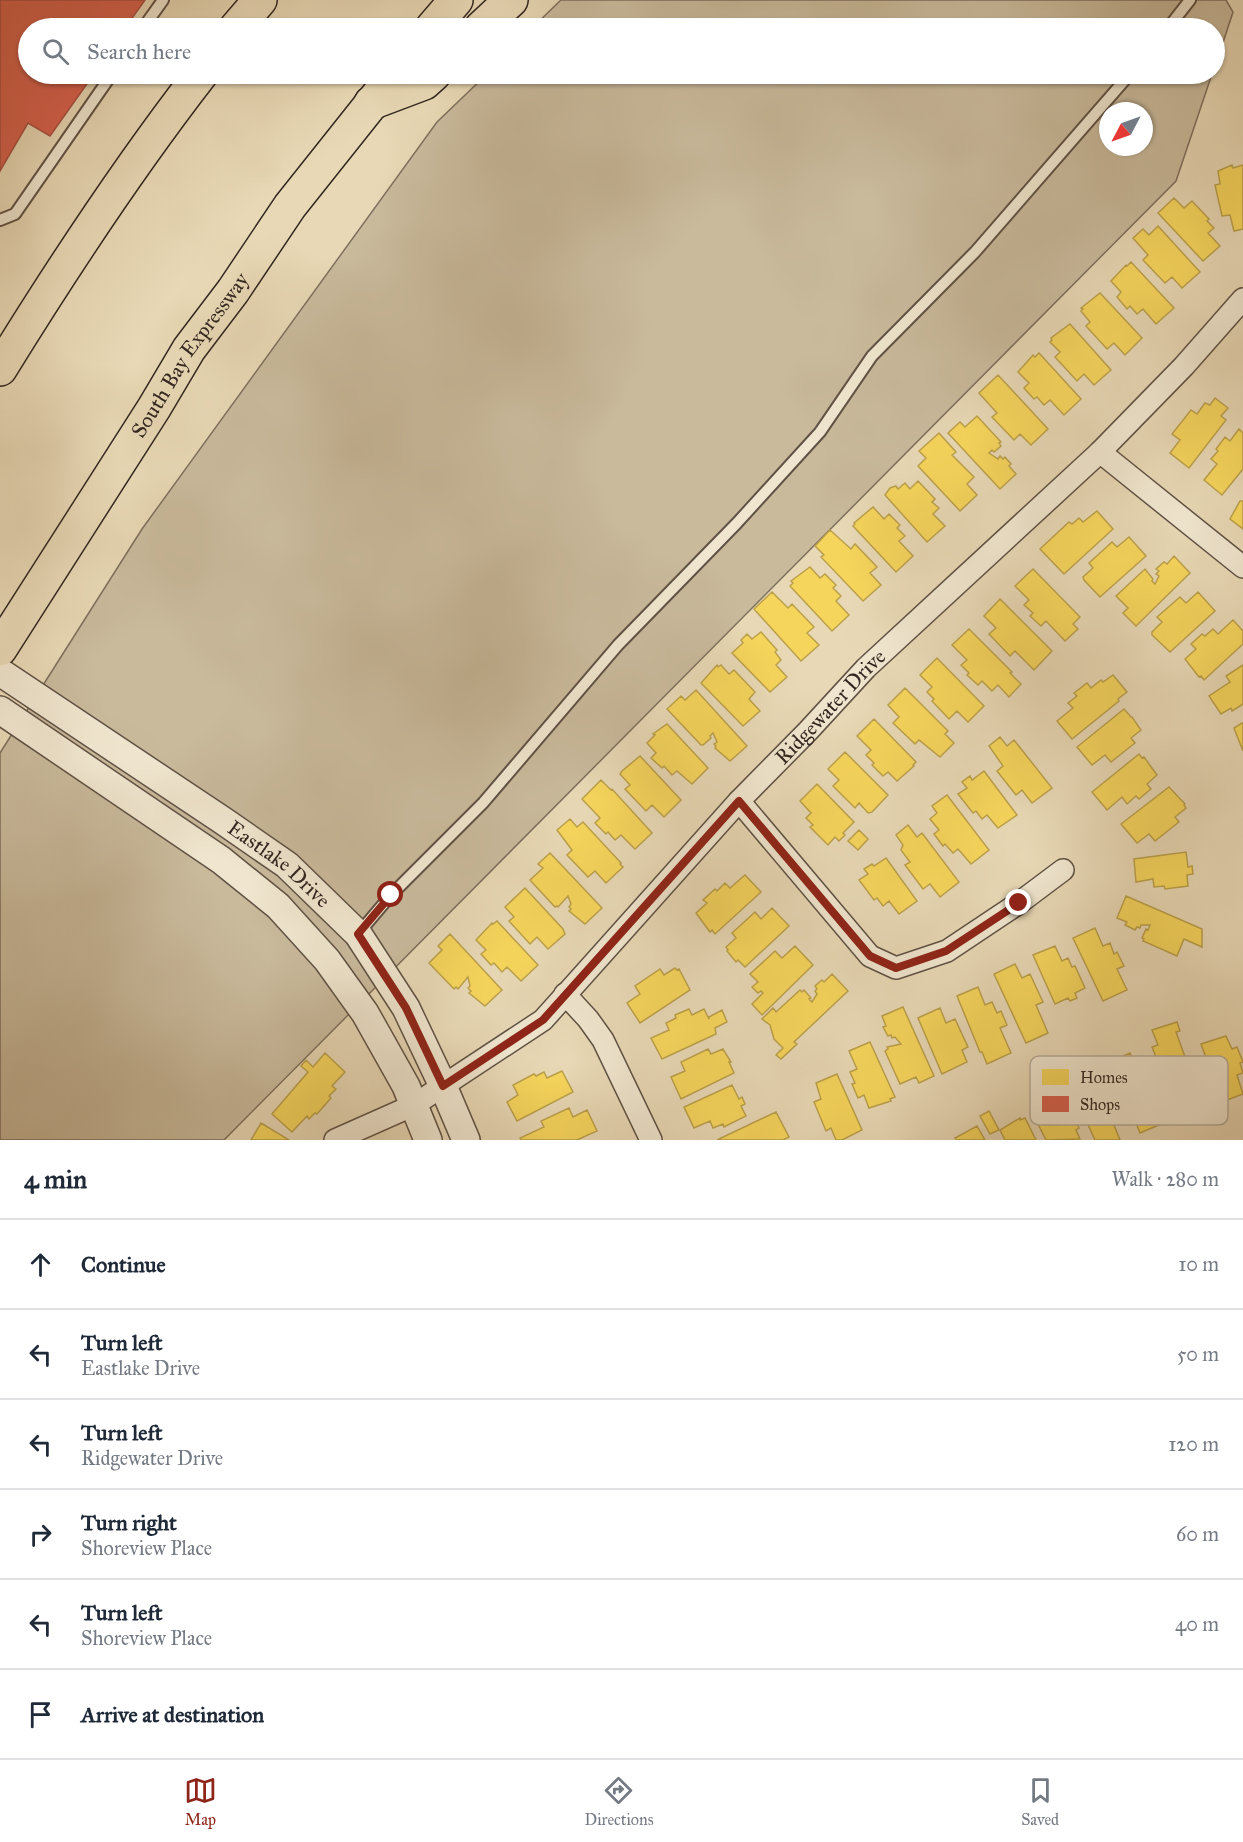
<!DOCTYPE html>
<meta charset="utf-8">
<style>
body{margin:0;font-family:"IM FELL Great Primer",serif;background:#f2f2f3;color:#1f2937}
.compass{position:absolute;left:1099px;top:102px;width:54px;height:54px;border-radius:50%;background:#fff;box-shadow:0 2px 4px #0004;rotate:229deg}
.stop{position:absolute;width:18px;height:18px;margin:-14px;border:4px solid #8f2418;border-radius:50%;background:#fff}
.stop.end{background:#8f2418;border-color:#fff;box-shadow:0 2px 6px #0008}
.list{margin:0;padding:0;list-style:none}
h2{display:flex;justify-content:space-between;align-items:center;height:78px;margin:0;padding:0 24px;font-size:26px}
h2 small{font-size:20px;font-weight:400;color:#747a83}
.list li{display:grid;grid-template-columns:39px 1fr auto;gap:18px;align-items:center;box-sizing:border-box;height:90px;padding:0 24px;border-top:2px solid #e0e1e3}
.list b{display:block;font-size:22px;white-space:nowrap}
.list p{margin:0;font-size:20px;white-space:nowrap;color:#747a83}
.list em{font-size:20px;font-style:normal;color:#747a83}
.icon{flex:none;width:33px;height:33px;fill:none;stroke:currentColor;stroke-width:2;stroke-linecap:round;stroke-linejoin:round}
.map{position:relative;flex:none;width:1243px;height:1140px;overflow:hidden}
.search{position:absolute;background:#fff;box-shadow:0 2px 4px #0004;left:18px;right:18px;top:18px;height:66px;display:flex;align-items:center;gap:15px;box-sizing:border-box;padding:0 21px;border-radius:33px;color:#747a83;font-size:22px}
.sheet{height:618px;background:#fff}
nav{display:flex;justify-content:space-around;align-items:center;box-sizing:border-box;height:84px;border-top:2px solid #e0e1e3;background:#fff;font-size:16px;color:#747a83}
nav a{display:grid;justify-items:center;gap:3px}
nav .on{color:#8f2418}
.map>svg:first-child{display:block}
</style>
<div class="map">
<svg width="1243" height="1140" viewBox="0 0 1243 1140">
<rect width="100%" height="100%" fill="#e8d8b5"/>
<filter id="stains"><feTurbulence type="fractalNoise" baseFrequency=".00333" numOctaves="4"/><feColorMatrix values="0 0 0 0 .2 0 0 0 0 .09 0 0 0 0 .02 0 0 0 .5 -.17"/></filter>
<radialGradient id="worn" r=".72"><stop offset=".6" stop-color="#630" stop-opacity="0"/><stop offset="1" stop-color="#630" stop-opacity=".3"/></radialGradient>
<path fill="#c9ba9c" stroke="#7e705e" stroke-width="1.5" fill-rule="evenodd" d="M561 0H1226L1233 12 1215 67 1214 28H532Z
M487 74H1212L1176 181 224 1140H0V753L142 529 437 122ZM1108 111H1144V147H1108Z"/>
<path fill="#f6d55c" stroke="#bba04a" stroke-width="1.5" d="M1232 165 1233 168 1243 165V229L1234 231 1230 215 1222 216 1215 185 1220 184 1218 171Z
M1174 198 1184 208 1192 201 1209 219 1207 221 1214 228 1208 233 1220 246 1203 261 1158 213Z
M1158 226 1200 272 1182 288 1172 277 1165 283 1143 260 1148 255 1133 238 1143 229 1149 235Z
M1131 262 1174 308 1156 324 1143 309 1137 314 1130 306 1127 309 1117 297 1121 292 1111 281 1126 265 1127 266Z
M1100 293 1142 338 1125 355 1114 343 1107 349 1086 326 1090 322 1081 311 1083 309 1081 308Z
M1070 324 1111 370 1094 385 1084 374 1077 381 1055 357 1060 352 1050 342 1052 340 1051 338Z
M1039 353 1081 399 1064 415 1050 400 1044 405 1037 397 1034 399 1024 388 1029 383 1018 372 1033 355 1035 357Z
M998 375 1048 429 1031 445 1020 434 1014 440 992 417 997 413 979 393Z
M1215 398 1228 408 1221 416 1226 420 1189 468 1170 453 1180 440 1172 434 1191 410 1197 414 1205 403 1210 405Z
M977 416 1001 442 999 443 1001 446 994 452 992 450 989 453 998 459 1000 456 1003 459 1005 457 1011 464 1009 466 1016 474 1000 489 948 433 960 422 965 427Z
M1239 429 1243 433V469L1222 495 1204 480 1217 464 1211 459 1218 451 1216 449 1225 437 1230 441Z
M939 433 956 452 952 455 974 477 967 484 977 495 960 511 918 466 926 458 919 451Z
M918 481 935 499 932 502 939 508 933 514 945 526 927 542 885 495 890 488 896 486 898 489 905 483 910 489Z
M1240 501H1243V529L1230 519Z
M873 507 884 519 889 514 900 525 897 528 905 536 899 541 913 556 896 572 853 526 855 524 854 523Z
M1097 511 1113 529 1064 574 1040 549 1069 522 1072 524 1079 518 1083 522Z
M830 530 851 549 855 544 877 567 870 573 881 585 863 601 821 557 824 555 815 546Z
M1129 537 1146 556 1100 597 1084 580 1083 577 1093 568 1089 563 1112 542 1117 547Z
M1174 556 1190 573 1136 626 1123 613 1128 608 1116 596 1145 569 1153 579 1152 581 1155 584 1159 576 1156 574 1159 571 1156 569 1164 562 1167 564Z
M810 567 820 578 825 574 836 585 833 588 841 596 836 601 849 615 832 631 790 586 793 583 791 581Z
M1033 569 1080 617 1073 624 1078 629 1065 641 1046 621 1041 626 1030 616 1033 613 1024 605 1029 600 1015 586Z
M772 592 788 608 792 604 814 627 807 633 819 645 801 661 754 609Z
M1198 592 1215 611 1170 652 1152 635V632L1162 622 1157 617 1180 597 1186 603Z
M1000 599 1052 651 1034 670 1015 651 1010 656 989 634 996 628 984 616Z
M1233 620 1243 631V644L1204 680 1201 676 1199 677 1185 659 1196 649 1191 644 1202 634 1205 636 1213 629 1218 634Z
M969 629 1012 672 1010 673 1021 684 1009 697 998 685 992 691 982 681 978 685 967 675 969 673 961 665 967 660 952 645Z
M761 632 777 650 775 652 781 660 776 665 787 677 770 692 732 653 743 643 741 640 747 634 752 639Z
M937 658 984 706 968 722 957 711 949 719 932 701 934 699 927 692 932 687 920 675Z
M717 665 718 667 721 665 729 674 734 670 755 692 749 699 760 711 743 726 701 683Z
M1243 665V704L1232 711 1231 708 1221 714 1209 696 1230 682 1226 676Z
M1113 675 1127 692 1118 699 1119 701 1072 739 1057 721 1073 708 1068 703 1077 696 1074 693 1087 683 1091 688 1101 680 1103 682Z
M905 688 948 731 945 734 954 743 940 757 919 740 915 744 893 723 899 717 888 705Z
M696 690 747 746 730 761 715 748 716 746 714 744 717 742 713 733 710 736 711 738 703 745H701L667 709 681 696 685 700Z
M1124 709 1131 717H1132L1141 730 1131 738 1135 743 1111 762 1105 755 1092 765 1077 747Z
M874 719 916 762 913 765 914 766 897 781 888 772 883 776 872 765 874 763 866 755 871 750 857 736Z
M1242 723H1243V751L1234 728Z
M667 724 708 768 692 784 677 771 672 775 664 766 662 768 651 758 656 753 647 743 655 735 653 734Z
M1000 737 1007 746 1014 740 1052 788 1032 803 1022 790 1016 795 997 771 1003 766 989 746Z
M845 752 888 795 872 812 868 813 859 803 855 808 833 786 839 780 828 769Z
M1139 754 1142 758 1144 757 1157 775 1147 784 1151 789 1139 799 1136 796 1127 804 1122 797 1107 810 1092 792Z
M640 756 681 800 664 817 652 805 646 811 625 789 630 785 620 774 622 771Z
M984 771 1017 815 998 828 987 815 982 819 976 811 973 813 958 794 967 788 962 782 970 776 972 780Z
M601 780 611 790 612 789 652 833 635 849 621 835 615 840 608 832 606 834 595 823 600 818 582 799Z
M817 784 854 822 843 833 845 835 839 841 835 837 828 845 810 827 813 825 806 818 811 813 800 801Z
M1169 787 1185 804 1184 805 1186 808 1175 817 1179 822 1155 841 1149 834 1137 843 1121 824Z
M947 795 989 850 971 864 958 849 953 853 945 844 943 846 934 834 939 830 930 819 937 813 932 806Z
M570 819 577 827 583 822 621 863 620 864 623 867 606 883 595 871 588 877 567 855 572 850 557 830Z
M908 825 917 837 922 833 959 882 940 897 930 884 923 889 905 865 910 862 901 850 903 845 896 835Z
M859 830 868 839 858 850 848 841Z
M1186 852 1188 867 1192 866 1193 874 1187 875 1188 886 1165 889 1164 886 1154 887 1153 879 1136 882 1134 859Z
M550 853 602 908 585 924 569 911 571 909 569 907 571 904 568 896 558 907 557 906 555 907 530 880 543 868 538 864Z
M886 858 917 901 899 914 889 901 883 906 877 898 874 900 859 880 868 874 864 869 872 864 874 866Z
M745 875 761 892 715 934 712 930 710 932 696 913 707 903 703 900 715 889 717 891 725 883 730 888Z
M525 888 563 929 565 934 548 949 537 937 530 944 509 921 514 917 505 907Z
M1126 896 1202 929V947L1184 939 1177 956 1143 941 1144 939 1142 938 1146 929 1148 930 1150 925H1141L1140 928 1137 927 1135 930 1125 925 1127 922 1117 918Z
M772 908 789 926 745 967 738 960 736 962 727 951 728 950 726 947 736 938 732 933 755 912 761 919Z
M497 921 538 965 521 981 507 967 502 972 494 963 491 965 481 954 486 950 476 940 492 923 493 924Z
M1095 928 1103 946 1110 943 1114 954 1117 952 1124 966 1117 969 1127 990 1103 1001 1073 938Z
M450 934 502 990 485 1006 469 993 471 991 468 988 470 986 468 977 458 989 456 987 454 989 429 963 442 950 438 946Z
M795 946 813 965 762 1015 752 1004 763 993 761 991 758 993 752 987 758 982 750 974 775 951 782 958Z
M1055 946 1062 961 1068 958 1072 967 1075 966 1085 988 1075 993 1077 998 1070 1001 1068 998 1055 1004 1033 955Z
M1015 964 1022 978 1030 974 1043 1002 1036 1005 1048 1033 1026 1043 994 974Z
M675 968 677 970 679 969 690 990 640 1023 627 1003 640 994 635 986 660 969 664 975Z
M832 974 848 991 794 1042 797 1044 781 1059 776 1055 783 1048 774 1039 770 1025 762 1019 773 1008 776 1012 800 990 802 992 804 990 811 998 809 999 812 1002 817 994 815 991 817 989 815 986 822 980 824 982Z
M978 987 985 1005 992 1002 997 1013 1001 1011 1007 1025 1000 1028 1011 1053 987 1064 982 1052H980L957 996Z
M903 1007 934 1076 919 1083 916 1077 900 1084 885 1051 888 1049 887 1047 901 1044 895 1037 892 1038 891 1035 888 1036 883 1027 886 1026 882 1016Z
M940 1008 946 1023 955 1019 968 1047 962 1050 967 1062 942 1074 918 1018Z
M689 1009 692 1015 704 1009 709 1019V1017L722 1010 727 1022 715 1028 716 1034 662 1059 651 1038 669 1030 666 1023 676 1018 675 1015Z
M1177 1022 1180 1031 1176 1032 1188 1065 1195 1062 1206 1091 1197 1095 1202 1109 1180 1117 1152 1047 1158 1045 1152 1030Z
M1226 1036 1232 1049 1237 1047 1243 1062 1240 1063 1243 1073 1237 1075 1243 1094 1222 1102 1201 1044Z
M870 1042 895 1097 890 1099 891 1101 869 1108 864 1095 858 1098 852 1084 855 1083 850 1072 857 1069 849 1051Z
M708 1049 711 1054 723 1049 731 1062H729L734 1073 681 1099 671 1077 685 1071 681 1062Z
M325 1053 345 1072 332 1086 336 1089 329 1096 331 1098 317 1114 315 1113 309 1119 307 1116 292 1132 272 1114 308 1072 301 1066 306 1060 313 1067Z
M1130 1053 1136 1069 1142 1067 1148 1080 1154 1077 1160 1092 1157 1093 1161 1104 1154 1106 1161 1124 1140 1133 1117 1077 1121 1075 1114 1060Z
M562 1071 573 1092 517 1121 507 1102 518 1095 513 1085 534 1074 536 1076 544 1072 547 1078Z
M837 1074 862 1130 842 1140H836L831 1128 826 1131 814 1102 821 1099 816 1083Z
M1099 1083 1104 1096 1111 1093 1123 1121 1114 1125 1120 1140H1095L1074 1094 1085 1090V1088Z
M732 1085 739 1099 742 1097 745 1104 741 1106 746 1116 724 1127 723 1124 713 1128 710 1121 694 1128 684 1107Z
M1055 1107 1058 1112 1069 1107 1079 1128 1076 1130 1080 1139 1046 1140 1036 1120 1049 1114 1048 1110Z
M569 1108 573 1117 587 1110 597 1131 577 1140H521L520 1138 544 1127 541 1121Z
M989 1111 999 1130 990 1134 980 1116Z
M776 1112 789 1137 783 1140H717Z
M1020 1118V1120L1025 1118 1036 1140H1005L1000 1130Z
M261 1123 289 1140H251Z
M977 1126 985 1140H956L955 1138Z"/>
<path fill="#d6604d" stroke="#a54f40" stroke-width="1.5" d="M0 0H145L125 28H28V74H94L50 136 28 123 0 171Z"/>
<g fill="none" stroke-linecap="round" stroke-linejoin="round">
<g stroke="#605245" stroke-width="14">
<path id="service" d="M143 28 163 0
M1168 28 1190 0
M0 220 15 214 112 74
M358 934 391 895 483 803 618 645 737 523 820 432 872 356 975 252 1130 74"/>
</g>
<g stroke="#605245" stroke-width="24">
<g id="minor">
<path d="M1100 452 1243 567"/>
<path d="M739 801 870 956 896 968 947 951 1019 903 1063 870"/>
<path d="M565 994 588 1019 603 1040 651 1140"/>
<path id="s1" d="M335 1140 414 1105 543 1020 739 801 808 731 866 668 1100 452 1184 366 1243 299"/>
</g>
</g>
<g stroke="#605245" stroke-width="30">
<g id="tertiary">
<path id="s2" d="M0 672 222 820 287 865 358 934 406 1008 443 1086 466 1140"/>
<path d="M0 710 221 860 278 906 327 960 365 1013 406 1086 428 1140"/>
</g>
</g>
<g stroke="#322620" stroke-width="36">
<g id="motorway">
<path d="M236 28 260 0"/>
<path d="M432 28 456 0"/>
<path d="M481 28 511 0"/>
<path d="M371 103 424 83 434 74"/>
<path d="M0 369C63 267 128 168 201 74"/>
<path id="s3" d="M0 649 154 408 189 349 233 291 290 206 395 74"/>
</g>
</g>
<use href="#service" stroke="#f0e6cf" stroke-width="10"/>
<use href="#minor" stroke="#f0e6cf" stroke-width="21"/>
<use href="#tertiary" stroke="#f0e6cf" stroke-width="27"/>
<use href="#motorway" stroke="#e8d8b5" stroke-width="33"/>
</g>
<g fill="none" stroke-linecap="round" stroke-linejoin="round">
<path stroke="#8f2418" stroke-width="8" d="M391 895 358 934 406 1008 443 1086 543 1020 739 801 870 956 896 968 946 951 1019 903"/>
</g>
<g text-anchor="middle" stroke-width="6" stroke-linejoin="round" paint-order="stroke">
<g font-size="21" fill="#322620" stroke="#f0e6cf">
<text dy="7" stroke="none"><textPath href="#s3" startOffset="350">South Bay Expressway</textPath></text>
<text dy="7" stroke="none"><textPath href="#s1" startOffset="666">Ridgewater Drive</textPath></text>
<text dy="7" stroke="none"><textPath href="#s2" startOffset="339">Eastlake Drive</textPath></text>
</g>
</g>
<rect x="1030" y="1056" width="198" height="69" rx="9" fill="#f0e6cf" stroke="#b7ac9a" stroke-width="1.5"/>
<rect x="1042" y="1069" width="27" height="16" fill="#f6d55c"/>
<rect x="1042" y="1096" width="27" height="16" fill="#d6604d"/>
<g font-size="16" fill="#322620">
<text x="1080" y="1083">Homes</text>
<text x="1080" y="1110">Shops</text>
</g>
<rect width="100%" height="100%" filter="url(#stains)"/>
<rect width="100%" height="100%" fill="url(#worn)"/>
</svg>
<svg class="compass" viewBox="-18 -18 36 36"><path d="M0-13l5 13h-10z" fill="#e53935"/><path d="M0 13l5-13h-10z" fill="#747a83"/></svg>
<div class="stop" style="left:391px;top:895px"></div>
<div class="stop end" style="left:1019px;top:903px"></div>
<div class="search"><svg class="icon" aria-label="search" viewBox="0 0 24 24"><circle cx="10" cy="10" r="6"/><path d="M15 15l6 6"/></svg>Search here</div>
</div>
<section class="sheet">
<h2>4 min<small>Walk · 280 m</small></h2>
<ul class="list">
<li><svg class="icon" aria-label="ahead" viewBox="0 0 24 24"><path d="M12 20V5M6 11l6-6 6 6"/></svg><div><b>Continue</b></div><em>10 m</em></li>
<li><svg class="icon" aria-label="left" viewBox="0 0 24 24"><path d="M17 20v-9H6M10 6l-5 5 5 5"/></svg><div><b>Turn left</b><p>Eastlake Drive</p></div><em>50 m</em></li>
<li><svg class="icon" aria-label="left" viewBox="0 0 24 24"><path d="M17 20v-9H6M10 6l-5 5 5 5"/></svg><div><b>Turn left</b><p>Ridgewater Drive</p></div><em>120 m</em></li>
<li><svg class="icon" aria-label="right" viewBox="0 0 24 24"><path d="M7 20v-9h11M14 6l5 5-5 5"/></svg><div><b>Turn right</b><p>Shoreview Place</p></div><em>60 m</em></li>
<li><svg class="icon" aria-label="left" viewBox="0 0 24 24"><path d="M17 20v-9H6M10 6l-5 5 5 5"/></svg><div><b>Turn left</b><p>Shoreview Place</p></div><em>40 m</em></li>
<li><svg class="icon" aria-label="arrive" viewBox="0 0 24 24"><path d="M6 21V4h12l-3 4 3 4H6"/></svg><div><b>Arrive at destination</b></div></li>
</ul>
</section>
<nav>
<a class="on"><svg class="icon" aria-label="map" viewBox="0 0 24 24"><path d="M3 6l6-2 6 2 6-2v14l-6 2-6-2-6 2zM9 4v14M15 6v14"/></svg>Map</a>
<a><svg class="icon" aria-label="directions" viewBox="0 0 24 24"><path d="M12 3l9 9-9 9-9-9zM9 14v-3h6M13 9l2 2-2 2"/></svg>Directions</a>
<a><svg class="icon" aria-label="saved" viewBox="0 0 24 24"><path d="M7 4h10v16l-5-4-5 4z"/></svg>Saved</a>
</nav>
